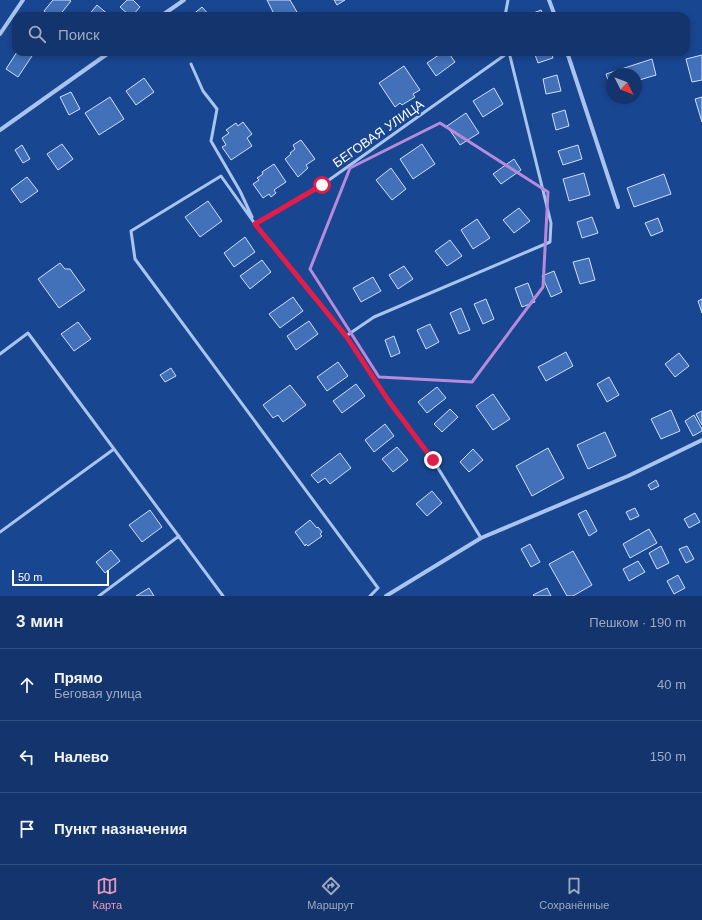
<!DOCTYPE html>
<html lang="ru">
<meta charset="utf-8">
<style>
body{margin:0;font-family:Arial,sans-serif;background:#203f75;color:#f1f3f6}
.compass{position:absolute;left:606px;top:68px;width:36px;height:36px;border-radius:50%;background:#13346d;box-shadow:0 2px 6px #0003;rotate:132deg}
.scale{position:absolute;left:12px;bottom:10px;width:97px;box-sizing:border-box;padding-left:4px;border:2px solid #fff;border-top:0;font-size:11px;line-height:14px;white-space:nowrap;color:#fff;-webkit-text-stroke:3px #194691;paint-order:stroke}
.stop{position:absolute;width:12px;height:12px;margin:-9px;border:3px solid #e11d48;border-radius:50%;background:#fff}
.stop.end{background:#e11d48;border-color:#fff;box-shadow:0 1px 4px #0008}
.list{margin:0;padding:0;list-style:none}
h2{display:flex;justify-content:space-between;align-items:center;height:52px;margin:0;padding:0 16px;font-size:17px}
h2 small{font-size:13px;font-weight:400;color:#9daac2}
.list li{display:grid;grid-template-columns:26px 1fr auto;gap:12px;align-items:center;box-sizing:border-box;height:72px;padding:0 16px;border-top:1px solid #324f80}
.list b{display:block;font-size:15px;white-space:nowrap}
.list p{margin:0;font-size:13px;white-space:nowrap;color:#9daac2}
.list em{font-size:13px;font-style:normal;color:#9daac2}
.icon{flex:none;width:22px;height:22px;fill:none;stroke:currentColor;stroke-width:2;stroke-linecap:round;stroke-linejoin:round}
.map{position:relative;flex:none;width:702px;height:596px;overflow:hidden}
.search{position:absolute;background:#13346d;box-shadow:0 2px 6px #0003;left:12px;right:12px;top:12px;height:44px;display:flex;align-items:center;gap:10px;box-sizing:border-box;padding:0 14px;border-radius:12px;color:#9daac2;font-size:15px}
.sheet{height:268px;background:#13346d}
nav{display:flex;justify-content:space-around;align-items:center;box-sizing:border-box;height:56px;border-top:1px solid #324f80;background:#13346d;font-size:11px;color:#9daac2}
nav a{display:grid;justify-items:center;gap:2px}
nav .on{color:#e797bd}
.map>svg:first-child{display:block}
</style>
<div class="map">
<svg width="702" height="596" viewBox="0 0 702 596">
<rect width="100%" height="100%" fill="#194691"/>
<path fill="#4270b9" stroke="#cee0fb" d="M53 0H69L71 1 59 16H50L44 11Z
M127 0H133L140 7 132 16H130L120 7Z
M267 0H290L297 12 290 16H275Z
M334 0H345L337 5Z
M97 5 110 16H88Z
M202 7 210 16H191Z
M541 10 544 16H526Z
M17 52H32L34 53 18 77 6 69Z
M443 52H448L455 62 436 76 427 63Z
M534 52H551L553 58 538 63Z
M702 55V80L692 82 686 59Z
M652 59 656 75 636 81V74H612V89H611L606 74Z
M404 66 420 90 413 94 415 97 402 105 400 103 395 107 379 83Z
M557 75 561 91 546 94 543 79Z
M144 78 154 92 136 105 126 91Z
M494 88 503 104 483 117 473 101Z
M71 92 80 109 69 115 60 97Z
M110 97 124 119 99 135 85 113Z
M702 97V122L695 99Z
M565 110 569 126 556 130 552 114Z
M466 113 479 133 460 145 447 126Z
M243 122 252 134 247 138 252 146 231 160 222 147 226 145 222 138 229 133 226 130 236 123 238 126Z
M301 140 315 159 306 165 308 168 298 177 285 159 291 154 290 153 295 149 293 145Z
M62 144 73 159 58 170 47 154Z
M422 144 435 164 413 179 400 159Z
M22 145 30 159 23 163 15 150Z
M578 145 582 159 563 165 558 151Z
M514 159 521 170 501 184 493 174Z
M274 164 286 182 274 190 276 193 271 197 269 194 263 198 253 184 259 180 257 178 263 174 262 172Z
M391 168 406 189 392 200 376 180Z
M584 173 590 195 569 201 563 179Z
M664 174 671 194 634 207 627 188Z
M27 177 38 191 21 203 11 189Z
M208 201 222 221 200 237 185 217Z
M519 208 530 221 514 233 503 220Z
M592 217 598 233 582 238 577 222Z
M658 218 663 231 651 236 645 223Z
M477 219 490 238 473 249 461 230Z
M245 237 255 252 234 267 224 253Z
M450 240 462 256 447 266 435 251Z
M589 258 595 280 580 284 573 262Z
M262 260 271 272 250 289 240 276Z
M60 263 65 269H70L85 290 59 308 38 279Z
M404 266 413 279 398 289 389 275Z
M554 271 562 292 551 297 542 276Z
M373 277 381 291 361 302 353 288Z
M528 283 535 302 522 307 515 288Z
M293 297 303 311 280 328 269 314Z
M486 299 494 319 483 324 474 304Z
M702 299V313L698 301Z
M461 308 470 330 459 334 450 313Z
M309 321 318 334 296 350 287 336Z
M78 322 91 339 74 351 61 334Z
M430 324 439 342 426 349 417 330Z
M394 336 400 353 391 357 385 340Z
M566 352 573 366 546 381 538 367Z
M679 353 689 366 675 377 665 364Z
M338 362 348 376 327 391 317 377Z
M171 368 176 376 165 382 160 375Z
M609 377 619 395 607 402 597 384Z
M356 384 365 396 342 413 333 401Z
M290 385 306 405 283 422 278 415 273 418 263 405Z
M437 387 446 398 427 413 418 402Z
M493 394 510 419 493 430 476 406Z
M450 409 458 417 442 432 434 424Z
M671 410 680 431 661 439 651 419Z
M702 411V425L696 414Z
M694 415 702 429V431L693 436 685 421Z
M385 424 394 436 374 452 365 440Z
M605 432 616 456 588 469 577 445Z
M397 447 408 460 393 472 382 459Z
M548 448 564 478 532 496 516 466Z
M473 449 483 460 469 472 460 462Z
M340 453 351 468 330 484 325 478 318 483 311 475Z
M656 480 659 486 651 490 648 485Z
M432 491 442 503 427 516 416 504Z
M635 508 639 516 630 520 626 512Z
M150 510 162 527 142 542 129 525Z
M586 510 597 531 589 536 578 514Z
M695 513 700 522 689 528 684 519Z
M310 520 317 528 318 527 322 532 320 534 322 536 308 546 306 544 305 546 295 532Z
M649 529 657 543 630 558 623 544Z
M530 544 540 562 531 567 521 549Z
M661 546 669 563 657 569 649 553Z
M687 546 694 559 686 563 679 549Z
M111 550 120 561 105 573 96 562Z
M573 551 592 585 573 596H567L549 564Z
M638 561 645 572 629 581 623 569Z
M678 575 685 588 674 594 667 581Z
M149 588 154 596H136Z
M547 588 551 596H534L533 595Z"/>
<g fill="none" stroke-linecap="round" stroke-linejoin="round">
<path stroke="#a8c4ef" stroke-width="3" d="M505 16 508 0
M191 64 203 91 217 109 211 141 240 191 252 217
M255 224 322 185 509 52
M346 336 374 317 550 242 551 223 509 52
M0 354 28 333 223 596
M0 532 114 449
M99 596 179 536
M370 596 378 588 135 259 131 231 221 176 255 224 346 336 388 400 433 460 481 538"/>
<path stroke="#a8c4ef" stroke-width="4" d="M549 0 555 16
M161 16 184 0
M0 34 23 0
M567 52 618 207
M0 130 110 52
M386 596 481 538 628 476 702 440"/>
</g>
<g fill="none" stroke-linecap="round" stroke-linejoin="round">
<path stroke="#e11d48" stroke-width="5" d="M322 185 255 224 346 336 388 400 433 460"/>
</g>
<path fill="none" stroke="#b68bdc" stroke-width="3" stroke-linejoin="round" d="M440 123 548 192 543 287 472 382 379 377 310 269 350 168Z"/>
<g text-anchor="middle" stroke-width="3.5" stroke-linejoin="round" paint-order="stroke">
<g font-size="13" fill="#fff" stroke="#194691">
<text transform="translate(378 133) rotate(-35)" y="5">БЕГОВАЯ УЛИЦА</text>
</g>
</g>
</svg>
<svg class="compass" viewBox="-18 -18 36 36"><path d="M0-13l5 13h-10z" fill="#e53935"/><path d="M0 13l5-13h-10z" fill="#9daac2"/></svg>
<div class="scale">50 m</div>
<div class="stop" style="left:322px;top:185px"></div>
<div class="stop end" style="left:433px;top:460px"></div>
<div class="search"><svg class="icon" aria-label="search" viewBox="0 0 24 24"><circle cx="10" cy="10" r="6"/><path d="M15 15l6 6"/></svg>Поиск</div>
</div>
<section class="sheet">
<h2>3 мин<small>Пешком · 190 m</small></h2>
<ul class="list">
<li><svg class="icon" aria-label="ahead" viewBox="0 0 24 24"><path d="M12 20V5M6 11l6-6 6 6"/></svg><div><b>Прямо</b><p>Беговая улица</p></div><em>40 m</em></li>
<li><svg class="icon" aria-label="left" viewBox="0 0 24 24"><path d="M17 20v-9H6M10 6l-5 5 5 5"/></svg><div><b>Налево</b></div><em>150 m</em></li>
<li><svg class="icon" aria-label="arrive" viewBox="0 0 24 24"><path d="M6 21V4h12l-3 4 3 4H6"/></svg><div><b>Пункт назначения</b></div></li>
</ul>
</section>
<nav>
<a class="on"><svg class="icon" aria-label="map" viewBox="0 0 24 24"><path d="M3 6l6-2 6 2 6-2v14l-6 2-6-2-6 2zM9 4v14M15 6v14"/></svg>Карта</a>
<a><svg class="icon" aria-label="directions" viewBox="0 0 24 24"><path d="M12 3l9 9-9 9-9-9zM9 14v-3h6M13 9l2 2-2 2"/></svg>Маршрут</a>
<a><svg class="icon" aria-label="saved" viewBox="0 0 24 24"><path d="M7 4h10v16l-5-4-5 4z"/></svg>Сохранённые</a>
</nav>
